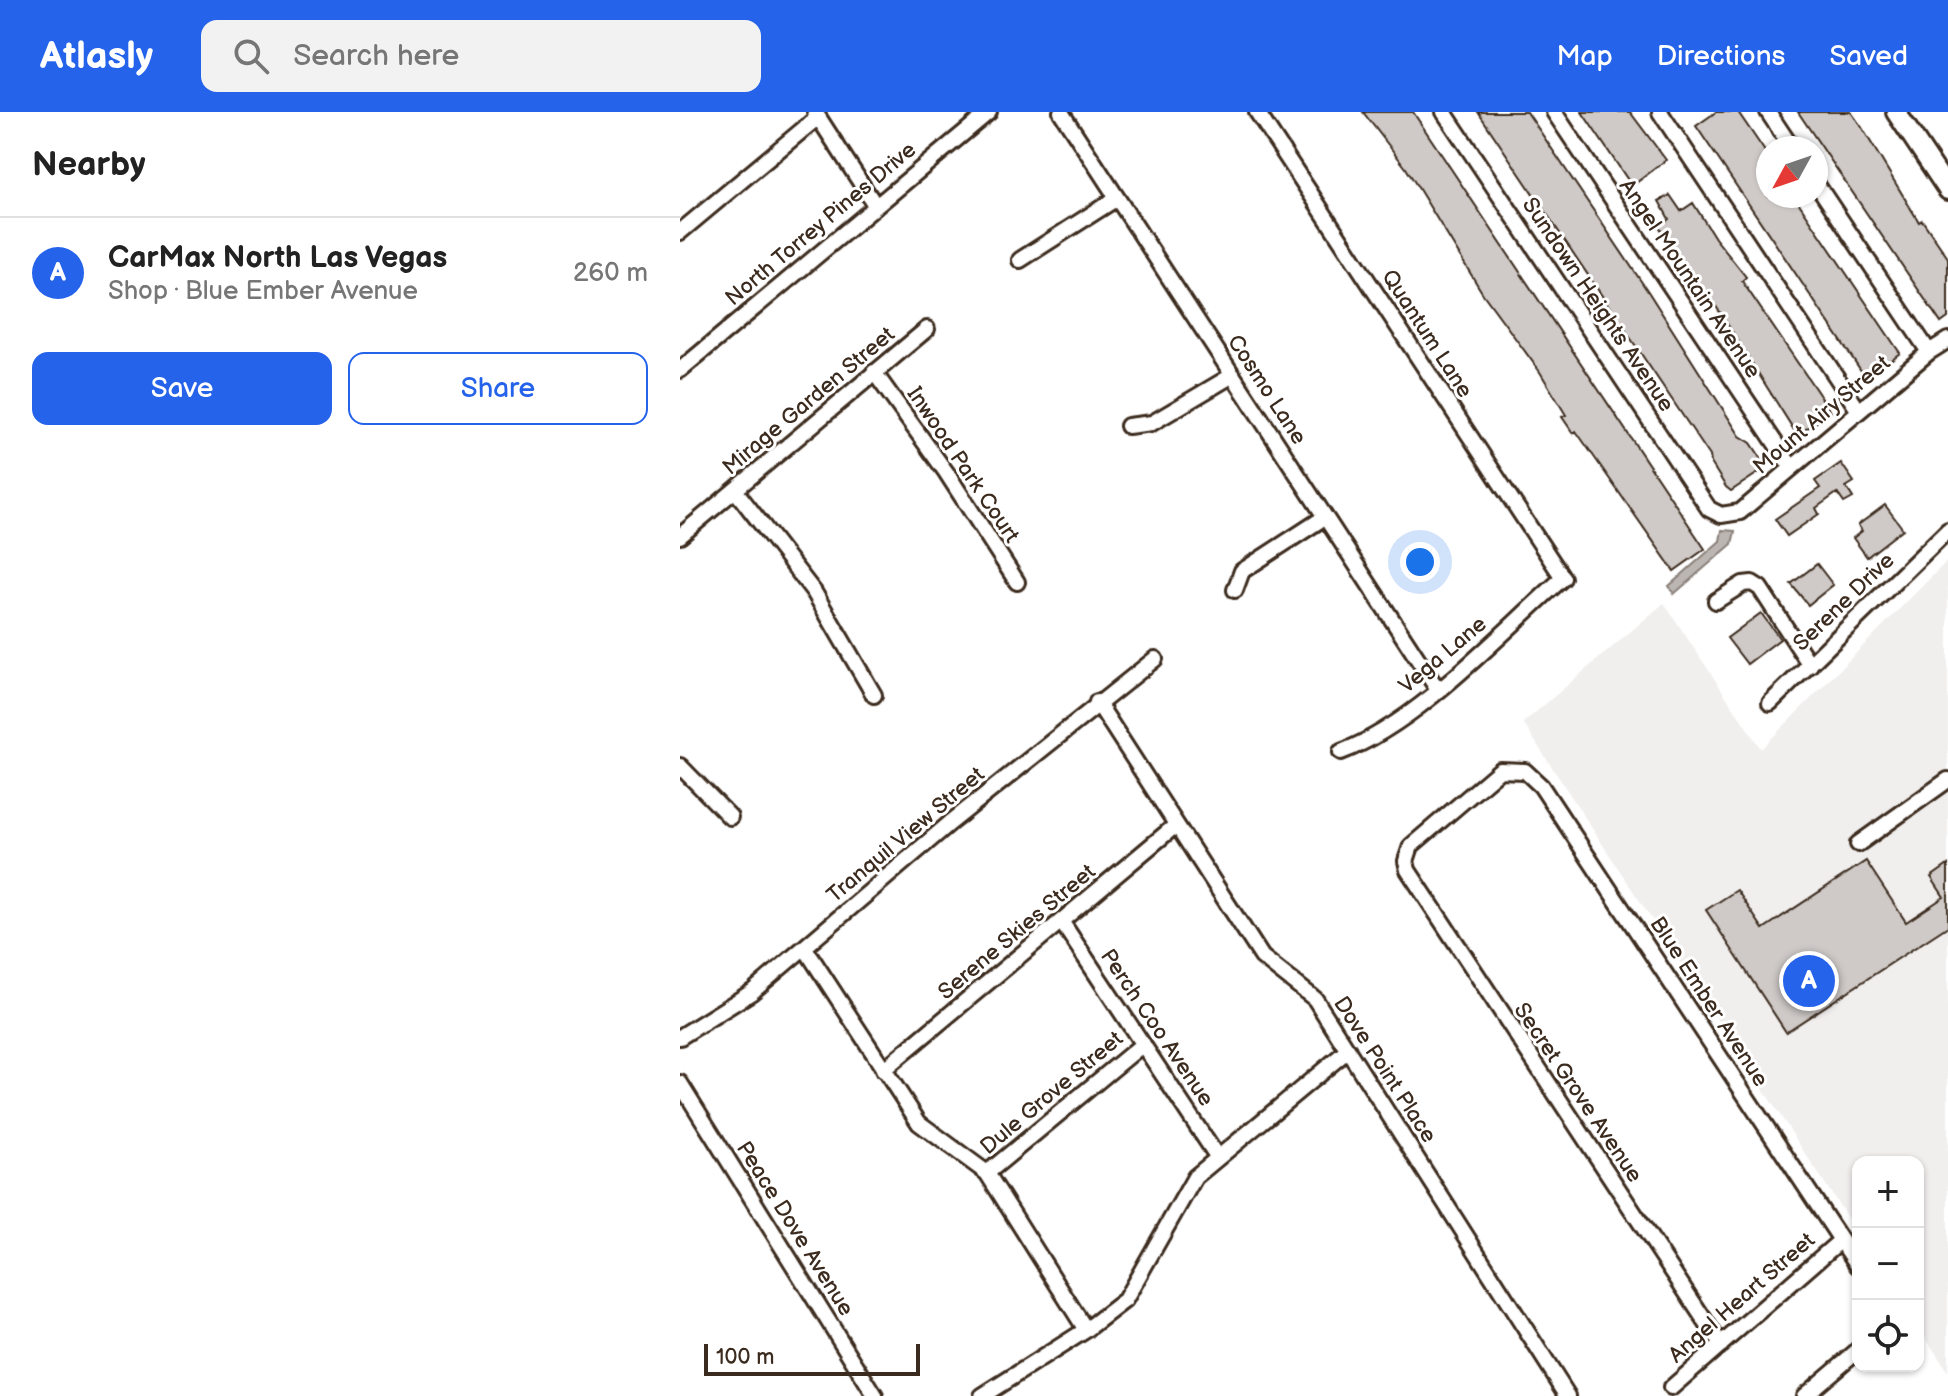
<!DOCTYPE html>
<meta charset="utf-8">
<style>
body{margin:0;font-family:"Balsamiq Sans",sans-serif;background:#f2f2f2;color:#222}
.controls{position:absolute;right:24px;bottom:24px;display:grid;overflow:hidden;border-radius:16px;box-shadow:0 2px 6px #0004}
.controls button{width:72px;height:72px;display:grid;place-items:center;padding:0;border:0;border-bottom:2px solid #e0e0e0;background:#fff;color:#222;font:40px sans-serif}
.compass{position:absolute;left:1076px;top:24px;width:72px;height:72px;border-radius:50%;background:#fff;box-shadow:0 2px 6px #0004;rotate:230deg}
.scale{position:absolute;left:24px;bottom:20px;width:216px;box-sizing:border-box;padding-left:8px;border:4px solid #3b2a1e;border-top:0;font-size:22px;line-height:28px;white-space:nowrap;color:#3b2a1e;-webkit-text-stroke:6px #fff;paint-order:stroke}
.you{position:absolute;left:740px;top:450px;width:28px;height:28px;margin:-20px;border:6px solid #fff;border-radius:50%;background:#1a73e8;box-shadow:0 0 0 12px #1a73e833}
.badge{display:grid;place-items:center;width:52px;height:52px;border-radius:50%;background:#2563eb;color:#fff;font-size:26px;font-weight:700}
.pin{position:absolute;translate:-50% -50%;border:4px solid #fff;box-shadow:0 2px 8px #0006}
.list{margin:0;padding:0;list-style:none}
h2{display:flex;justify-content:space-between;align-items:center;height:104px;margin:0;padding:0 32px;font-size:34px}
h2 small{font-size:26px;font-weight:400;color:#767676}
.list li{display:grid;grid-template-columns:52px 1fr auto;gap:24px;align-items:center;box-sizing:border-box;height:112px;padding:0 32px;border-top:2px solid #e0e0e0}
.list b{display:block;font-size:30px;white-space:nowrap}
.list p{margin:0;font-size:26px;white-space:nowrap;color:#767676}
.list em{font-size:26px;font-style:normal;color:#767676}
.actions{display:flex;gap:16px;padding:24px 32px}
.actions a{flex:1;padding:18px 0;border:2px solid #2563eb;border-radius:16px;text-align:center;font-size:28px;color:#2563eb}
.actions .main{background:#2563eb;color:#fff}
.icon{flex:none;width:44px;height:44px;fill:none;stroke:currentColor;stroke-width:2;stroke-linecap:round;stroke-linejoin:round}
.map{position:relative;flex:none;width:1268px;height:1284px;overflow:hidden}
header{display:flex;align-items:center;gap:48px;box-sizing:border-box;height:112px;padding:0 40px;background:#2563eb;color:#fff}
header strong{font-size:38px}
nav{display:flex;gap:44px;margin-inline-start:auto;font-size:28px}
.search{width:560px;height:72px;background:#f2f2f2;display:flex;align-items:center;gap:20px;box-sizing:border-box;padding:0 28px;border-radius:16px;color:#767676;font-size:30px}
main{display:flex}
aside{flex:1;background:#fff}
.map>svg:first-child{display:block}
</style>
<header>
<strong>Atlasly</strong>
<div class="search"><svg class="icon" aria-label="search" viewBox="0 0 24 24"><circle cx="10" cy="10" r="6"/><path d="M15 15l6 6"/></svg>Search here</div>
<nav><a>Map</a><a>Directions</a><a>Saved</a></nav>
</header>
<main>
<aside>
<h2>Nearby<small></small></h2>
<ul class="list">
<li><span class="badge">A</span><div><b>CarMax North Las Vegas</b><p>Shop · Blue Ember Avenue</p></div><em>260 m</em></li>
</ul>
<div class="actions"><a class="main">Save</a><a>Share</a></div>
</aside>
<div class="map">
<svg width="1268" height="1284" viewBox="0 0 1268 1284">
<rect width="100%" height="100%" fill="#fff"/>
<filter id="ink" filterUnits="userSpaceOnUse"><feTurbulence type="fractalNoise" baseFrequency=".0125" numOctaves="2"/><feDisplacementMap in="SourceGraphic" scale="16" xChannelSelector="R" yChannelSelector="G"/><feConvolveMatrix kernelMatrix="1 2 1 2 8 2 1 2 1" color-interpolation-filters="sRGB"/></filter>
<g filter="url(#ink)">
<path fill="#f1efee" d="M1268 448V1260L1238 1214V1050H1178V1122L843 611 984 491 1081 637Z"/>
<path fill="#bcb6b3" stroke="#887e77" stroke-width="2" d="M1042 418 1055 419 1052 432 994 482 989 474 1040 429Z"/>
<path fill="#cfcac7" stroke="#3b2a1e" stroke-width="2" d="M683 0H733L1025 437 994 459 896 319 893 321 882 305 886 303 860 260 803 182 726 56Z
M798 0H847L969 181 1060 324 1071 331 1081 346 1084 357 1051 379 1046 375 1031 351 1030 344Z
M902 0H950L986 48 952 74Z
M1036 0H1058L1088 44V84H1114L1220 241 1186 266 1016 14Z
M1118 0H1171L1181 14 1239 110 1242 108 1268 146V206L1261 211Z
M990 83 1001 99 1013 91 1035 126 1066 165 1062 169 1151 300 1120 321 1117 316 1114 318 1034 191 1007 161 979 114 989 107 979 89Z
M1161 351 1174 370 1166 375 1173 386 1164 391 1157 381 1136 396 1139 402 1107 424 1095 407 1140 376 1135 369Z
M1205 393 1223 417 1187 445 1173 426 1182 419 1178 413Z
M1137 452 1153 473 1128 493 1111 472Z
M1081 501 1100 527 1067 552 1047 526Z
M1186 749 1226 810 1264 785 1251 765 1268 753V814L1106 920 1026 798 1057 778 1083 817Z"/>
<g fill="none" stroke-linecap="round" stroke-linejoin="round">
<g stroke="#3b2a1e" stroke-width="20">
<path id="minor" d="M135 0 195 93
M381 0 758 578
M577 0 883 466C821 521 737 612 661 640
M764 0 1029 397 1041 403 1060 400 1249 240 1268 228
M874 0 1112 356
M980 0 1179 299
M1088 0 1112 36
M1136 71 1249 240
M0 120 138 5
M340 148 437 86
M0 258 309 0
M194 260 266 360 337 470
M448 314 472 311 553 263
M55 378 134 480 194 583
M0 424 247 217
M555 478 562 459 645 405
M1036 489 1063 472 1072 471 1080 476 1130 553
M417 590 582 845 635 887 888 1284
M1090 591 1268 418
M0 654 50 705
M1178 732 1268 668
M381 809 538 1046
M125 836 239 1011 307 1061 406 1218
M0 925 72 880 270 711 475 547
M203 958 496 713
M0 971 195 1284
M307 1061 463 932
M1041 1233 728 758 726 749 731 734 820 658 845 659 861 674 1178 1154
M991 1276 1161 1128
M302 1284 406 1218 445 1188 515 1065 668 938
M1124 1284 1178 1238"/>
</g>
<g stroke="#3b2a1e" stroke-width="24">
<path id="major" d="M1216 0 1268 78"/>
</g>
<use href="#minor" stroke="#fff" stroke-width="14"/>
<use href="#major" stroke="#fff" stroke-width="18"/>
</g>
</g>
<g text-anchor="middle" stroke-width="6" stroke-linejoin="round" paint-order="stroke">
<g font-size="22" fill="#3b2a1e" stroke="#fff">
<text transform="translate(140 111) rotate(-40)" y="8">North Torrey Pines Drive</text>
<text transform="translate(1011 166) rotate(56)" y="8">Angel Mountain Avenue</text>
<text transform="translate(919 192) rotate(56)" y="8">Sundown Heights Avenue</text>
<text transform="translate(748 221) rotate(57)" y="8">Quantum Lane</text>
<text transform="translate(588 277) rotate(57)" y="8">Cosmo Lane</text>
<text transform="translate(128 288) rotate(-40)" y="8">Mirage Garden Street</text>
<text transform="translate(1141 302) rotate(-40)" y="8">Mount Airy Street</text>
<text transform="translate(284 352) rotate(56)" y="8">Inwood Park Court</text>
<text transform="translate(1163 489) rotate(-44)" y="8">Serene Drive</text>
<text transform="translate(762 542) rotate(-40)" y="8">Vega Lane</text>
<text transform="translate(225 722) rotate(-40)" y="8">Tranquil View Street</text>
<text transform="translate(336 819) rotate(-40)" y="8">Serene Skies Street</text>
<text transform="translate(1030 889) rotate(57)" y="8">Blue Ember Avenue</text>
<text transform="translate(478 915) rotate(56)" y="8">Perch Coo Avenue</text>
<text transform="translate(706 957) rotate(57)" y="8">Dove Point Place</text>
<text transform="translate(371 980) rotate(-40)" y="8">Dule Grove Street</text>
<text transform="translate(899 980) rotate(56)" y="8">Secret Grove Avenue</text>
<text transform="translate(116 1116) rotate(58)" y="8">Peace Dove Avenue</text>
<text transform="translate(1061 1185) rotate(-41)" y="8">Angel Heart Street</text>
</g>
</g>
</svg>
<div class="controls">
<button>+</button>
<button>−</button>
<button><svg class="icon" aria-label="locate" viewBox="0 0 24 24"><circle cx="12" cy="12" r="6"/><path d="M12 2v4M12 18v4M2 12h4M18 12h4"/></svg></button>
</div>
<svg class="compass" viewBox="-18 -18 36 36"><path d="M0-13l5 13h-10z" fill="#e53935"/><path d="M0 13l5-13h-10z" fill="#767676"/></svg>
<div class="scale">100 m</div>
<div class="you"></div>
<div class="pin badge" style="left:1129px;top:869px">A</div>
</div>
</main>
